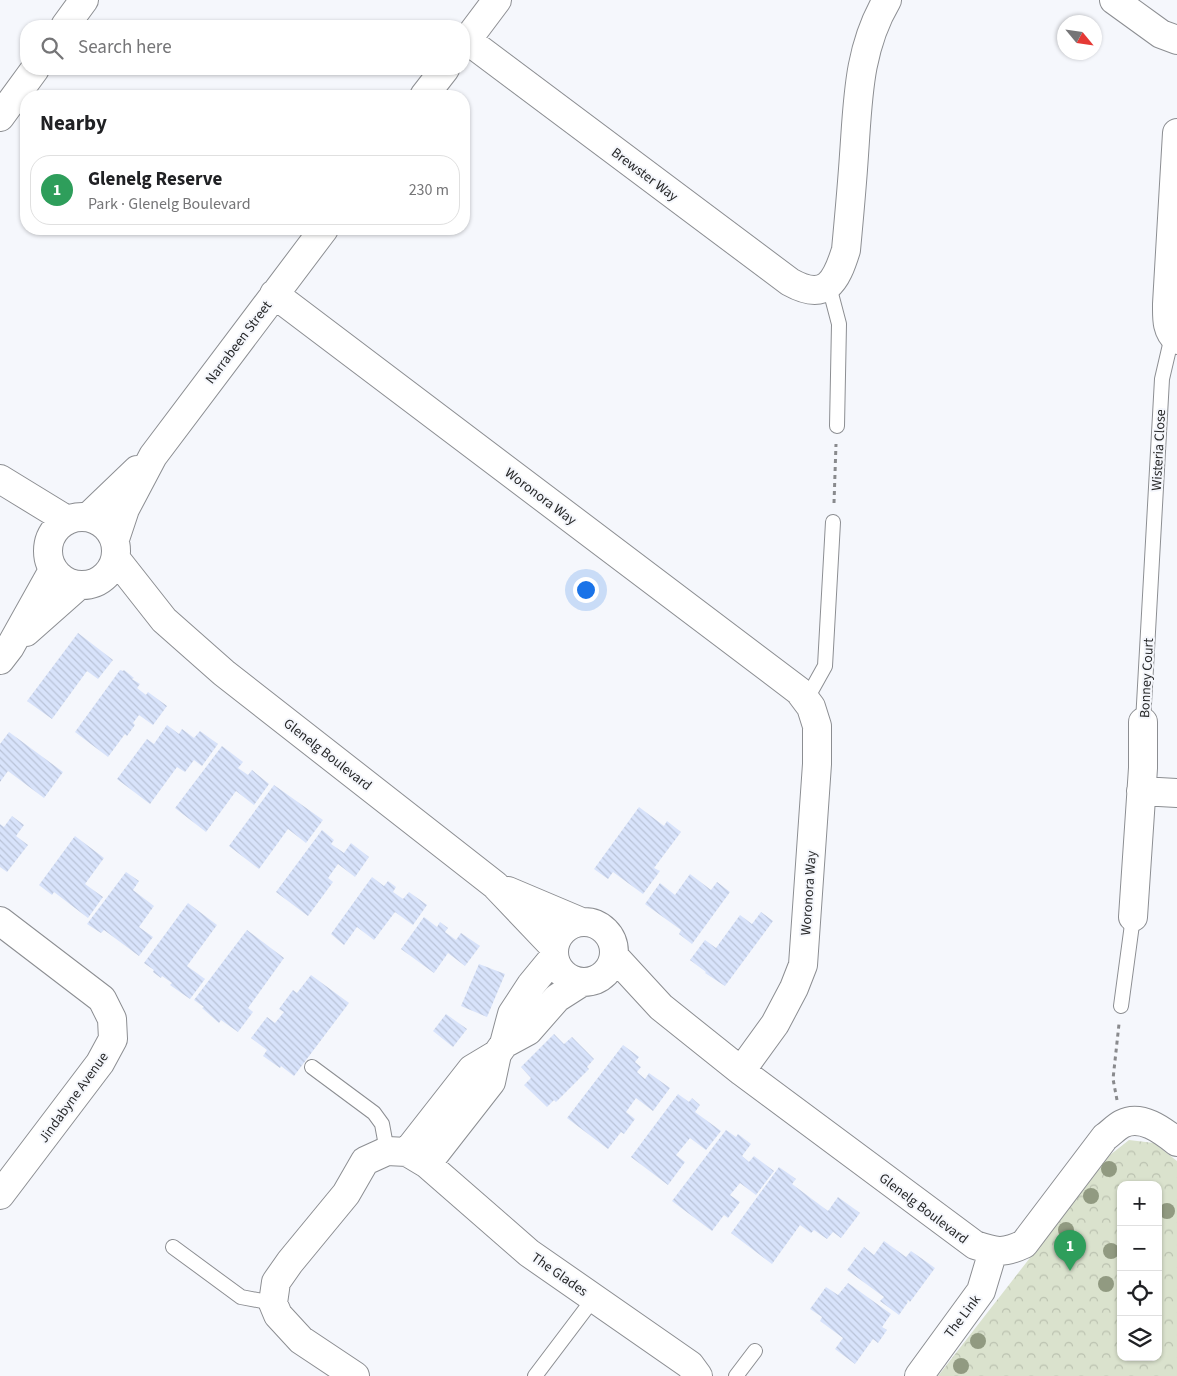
<!DOCTYPE html>
<meta charset="utf-8">
<style>
body{margin:0;font-family:"Source Sans 3",sans-serif;background:#f6f6f6;color:#202124}
.controls{position:absolute;right:15px;bottom:15px;display:grid;overflow:hidden;border-radius:10px;box-shadow:0 1px 4px #0004}
.controls button{width:45px;height:45px;display:grid;place-items:center;padding:0;border:0;border-bottom:1px solid #e0e0e0;background:#fff;color:#202124;font:25px sans-serif}
.compass{position:absolute;left:1057px;top:15px;width:45px;height:45px;border-radius:50%;background:#fff;box-shadow:0 1px 4px #0004;rotate:119deg}
.you{position:absolute;left:585px;top:589px;width:18px;height:18px;margin:-12px;border:4px solid #fff;border-radius:50%;background:#1a73e8;box-shadow:0 0 0 8px #1a73e833}
.badge{display:grid;place-items:center;width:32px;height:32px;border-radius:50%;background:#1a73e8;color:#fff;font-size:16px;font-weight:700}
.pin{position:absolute;translate:-50% -41px;filter:drop-shadow(0 1px 2px #0008)}
.pin::after{content:'';position:absolute;top:26px;width:18px;height:15px;background:inherit;clip-path:polygon(0 0,100% 0,50% 100%)}
.list{margin:0;padding:0;list-style:none}
h2{display:flex;justify-content:space-between;align-items:center;height:65px;margin:0;padding:0 20px;font-size:21px}
h2 small{font-size:16px;font-weight:400;color:#757577}
.list li{display:grid;grid-template-columns:32px 1fr auto;gap:15px;align-items:center;box-sizing:border-box;height:70px;margin:0 10px 10px;padding:0 10px;border:1px solid #e0e0e0;border-radius:20px}
.list b{display:block;font-size:19px;white-space:nowrap}
.list p{margin:0;font-size:16px;white-space:nowrap;color:#757577}
.list em{font-size:16px;font-style:normal;color:#757577}
.icon{flex:none;width:28px;height:28px;fill:none;stroke:currentColor;stroke-width:2;stroke-linecap:round;stroke-linejoin:round}
.map{position:relative;flex:none;width:1177px;height:1376px;overflow:hidden}
.search{position:absolute;background:#fff;box-shadow:0 1px 4px #0004;left:20px;top:20px;width:450px;height:55px;display:flex;align-items:center;gap:12px;box-sizing:border-box;padding:0 18px;border-radius:20px;color:#757577;font-size:19px}
.panel{position:absolute;background:#fff;box-shadow:0 1px 4px #0004;left:20px;top:90px;width:450px;height:145px;border-radius:20px}
.map>svg:first-child{display:block}
</style>
<div class="map">
<svg width="1177" height="1376" viewBox="0 0 1177 1376">
<defs>
<pattern id="park-crowns" width="20" height="18" patternUnits="userSpaceOnUse" patternTransform="scale(1.25)"><rect width="20" height="18" fill="#dae2cd"/><path d="M2 6a3 3 0 1 1 6 0M12 15a3 3 0 1 1 6 0" fill="none" stroke="#bbc2b0"/></pattern>
<pattern id="building-back-hatch" width="6" height="6" patternUnits="userSpaceOnUse" patternTransform="scale(1.25)"><rect width="6" height="6" fill="#d8e3fb"/><path d="M-1 5l2 2M0 0l6 6M5-1l2 2" fill="none" stroke="#b9c3d7"/></pattern>
</defs>
<rect width="100%" height="100%" fill="#f5f7fc"/>
<path fill="url(#park-crowns)" fill-rule="evenodd" d="M1129 1140 1154 1143 1177 1161V1376H938L1110 1155ZM1121 1185H1158V1357H1121Z"/>
<path fill="url(#building-back-hatch)" d="M78 633 113 660 98 679 87 671 52 719 27 701Z
M120 670 123 671 124 670 134 678 132 679 140 684 137 688 146 695 148 692 167 706 153 725 139 715 133 723 135 725 127 736 125 734 108 757 75 732Z
M167 725 179 734 182 729 194 738 200 731 218 744 202 766 194 760 185 772 177 767 150 804 117 779 147 739 154 744Z
M9 732 63 772 44 798 8 771 0 782V744Z
M222 746 243 762 238 768 248 775 252 770 269 784 254 805 236 791 206 832 175 808Z
M274 785 323 820 306 843 288 829 259 869 229 846Z
M639 807 664 826 667 821 681 832 654 868 660 871 643 894 613 872 608 879 594 869Z
M12 816 24 825 16 836 28 845 7 872 0 867V824L4 827Z
M322 830 334 840 331 844 344 853 351 843 369 857 355 877 338 864 328 878 333 882 308 916 276 892Z
M75 836 104 858 85 884 103 897 88 918 54 892 52 895 39 885Z
M126 872 139 881 133 890 154 906 139 927 153 937 139 956 104 930 101 933 87 924Z
M690 874 711 890 717 882 730 892 692 944 679 934 681 930 645 904 660 883 675 895Z
M372 877 384 886 388 881 396 887 393 892 403 899 409 892 427 905 413 925 395 912 374 940 357 927 344 945 331 934Z
M188 903 217 925 187 966 205 979 190 999 170 985 172 983 162 976 161 978 153 972 154 970 144 963Z
M761 912 773 921 725 986 705 973 706 972 690 960 705 940 716 948 740 915 752 924Z
M424 917 437 927 440 922 448 928 445 932 456 940 461 933 480 946 465 966 448 953 434 973 401 949Z
M247 930 284 958 248 1008 253 1012 238 1032 221 1020 219 1023 202 1008 204 1007 194 1000Z
M479 964 505 974 487 1017 461 1006Z
M311 975 349 1003 294 1076 281 1066 280 1068 263 1056 267 1050 251 1038 267 1017 275 1023 284 1012 279 1009 293 990 297 993Z
M446 1014 467 1029 453 1047 433 1031Z
M554 1034 564 1044 572 1037 594 1059 587 1067 589 1069 556 1102 554 1100 547 1107 524 1085 531 1078 521 1067Z
M623 1045 639 1057 635 1062 641 1067 637 1072 645 1079 649 1073 670 1088 653 1111 636 1098 626 1112 635 1119 624 1134 621 1132 608 1149 567 1118Z
M678 1094 689 1102 692 1098 700 1105 695 1112 721 1131 706 1150 690 1138 676 1155 685 1162 668 1185 631 1157Z
M726 1130 736 1137 738 1134 751 1144 742 1156 749 1162 754 1156 774 1171 756 1195 740 1183 730 1195 740 1202 728 1218 724 1215 712 1231 672 1201Z
M779 1167 796 1179 792 1184 828 1211 838 1197 860 1213 841 1238 833 1232 827 1239 814 1230 811 1233 800 1225 772 1264 731 1233Z
M884 1241 906 1257 911 1251 935 1268 910 1302 908 1300 907 1301 908 1302 899 1315 880 1301 884 1297 847 1270 864 1247 874 1255Z
M848 1283 891 1314 882 1327 887 1330 878 1343 873 1339 855 1364 835 1349 843 1338 820 1321 822 1317 810 1309 826 1287 838 1295Z"/>
<g fill="none" stroke-linecap="round" stroke-linejoin="round">
<g stroke="#8c8e92" stroke-width="16">
<path id="lane" d="M829 286 839 324 837 426
M806 700 825 666 833 522
M1143 722 1162 379 1172 336
M1121 1006 1133 917
M312 1067 374 1113 382 1124 387 1151
M173 1247 241 1297 273 1303
M535 1376 594 1298
M736 1376 755 1351"/>
</g>
<g stroke="#8c8e92" stroke-width="30">
<path id="street" d="M1114 0 1161 34 1177 40
M65 26 84 0
M467 40 790 282C826 302 836 282 846 250 849 218 852 186 854 155 858 100 858 49 887 0
M464 44 497 0
M424 96 445 69
M0 117 35 69
M1177 133 1167 304C1167 318 1166 331 1177 340
M274 294 799 691 811 707 817 726V764L803 965 794 988 775 1024 741 1071
M0 479 67 520
M48 551a34 34 0 1 1 68 0a34 34 0 1 1-68 0Z
M88 517 137 470
M115 539 125 509 153 456 324 229
M116 559 164 620 224 673 495 885 554 947
M26 632 78 586
M0 660 10 647 53 570
M1141 791 1177 793
M508 891 579 921
M1133 917 1143 768V722
M0 921 102 999 112 1019 113 1039 100 1063 0 1195
M554 952a30 30 0 1 1 60 0a30 30 0 1 1-60 0Z
M614 956 661 1007 741 1071 975 1245C996 1252 1003 1254 1024 1244L1105 1137C1111 1133 1116 1127 1122 1124 1141 1114 1162 1130 1177 1142
M504 1044 528 1031 557 998 582 982
M407 1152 472 1069 497 1054 504 1044 512 1014 531 985 554 957
M427 1164 491 1082 497 1054
M355 1376 301 1340 278 1315 273 1303 276 1282 290 1262 346 1194 365 1161 387 1151 407 1152 427 1164 529 1253 690 1365 698 1376
M919 1376 981 1291 993 1251"/>
</g>
<path stroke="#898a8d" stroke-width="3" stroke-dasharray="4 4" stroke-linecap="butt" d="M834 503 836 444
M1117 1100 1113 1079 1119 1024"/>
<use href="#lane" stroke="#fff" stroke-width="14"/>
<use href="#street" stroke="#fff" stroke-width="28"/>
</g>
<g fill="#919a81">
<circle cx="1109" cy="1169" r="8"/>
<circle cx="1091" cy="1196" r="8"/>
<circle cx="1167" cy="1211" r="8"/>
<circle cx="1066" cy="1230" r="8"/>
<circle cx="1111" cy="1251" r="8"/>
<circle cx="1106" cy="1284" r="8"/>
<circle cx="978" cy="1341" r="8"/>
<circle cx="961" cy="1366" r="8"/>
</g>
<g text-anchor="middle" stroke-width="4" stroke-linejoin="round" paint-order="stroke">
<g font-size="14" fill="#272829" stroke="#f5f7fc">
<text transform="translate(645 174) rotate(37)" y="5">Brewster Way</text>
<text transform="translate(238 342) rotate(-53)" y="5">Narrabeen Street</text>
<text transform="translate(1158 450) rotate(-87)" y="5">Wisteria Close</text>
<text transform="translate(541 496) rotate(37)" y="5">Woronora Way</text>
<text transform="translate(1146 678) rotate(-87)" y="5">Bonney Court</text>
<text transform="translate(328 754) rotate(38)" y="5">Glenelg Boulevard</text>
<text transform="translate(808 893) rotate(-86)" y="5">Woronora Way</text>
<text transform="translate(73 1097) rotate(-54)" y="5">Jindabyne Avenue</text>
<text transform="translate(924 1208) rotate(37)" y="5">Glenelg Boulevard</text>
<text transform="translate(560 1274) rotate(35)" y="5">The Glades</text>
<text transform="translate(962 1316) rotate(-53)" y="5">The Link</text>
</g>
</g>
</svg>
<div class="controls">
<button>+</button>
<button>−</button>
<button><svg class="icon" aria-label="locate" viewBox="0 0 24 24"><circle cx="12" cy="12" r="6"/><path d="M12 2v4M12 18v4M2 12h4M18 12h4"/></svg></button>
<button><svg class="icon" aria-label="layers" viewBox="0 0 24 24"><path d="M12 4l9 5-9 5-9-5zM3 14l9 5 9-5"/></svg></button>
</div>
<svg class="compass" viewBox="-18 -18 36 36"><path d="M0-13l5 13h-10z" fill="#e53935"/><path d="M0 13l5-13h-10z" fill="#757577"/></svg>
<div class="you"></div>
<div class="pin badge" style="left:1070px;top:1271px;background:#2e9e5b">1</div>
<div class="search"><svg class="icon" aria-label="search" viewBox="0 0 24 24"><circle cx="10" cy="10" r="6"/><path d="M15 15l6 6"/></svg>Search here</div>
<section class="panel">
<h2>Nearby<small></small></h2>
<ul class="list">
<li><span class="badge" style="background:#2e9e5b">1</span><div><b>Glenelg Reserve</b><p>Park · Glenelg Boulevard</p></div><em>230 m</em></li>
</ul>
</section>
</div>
